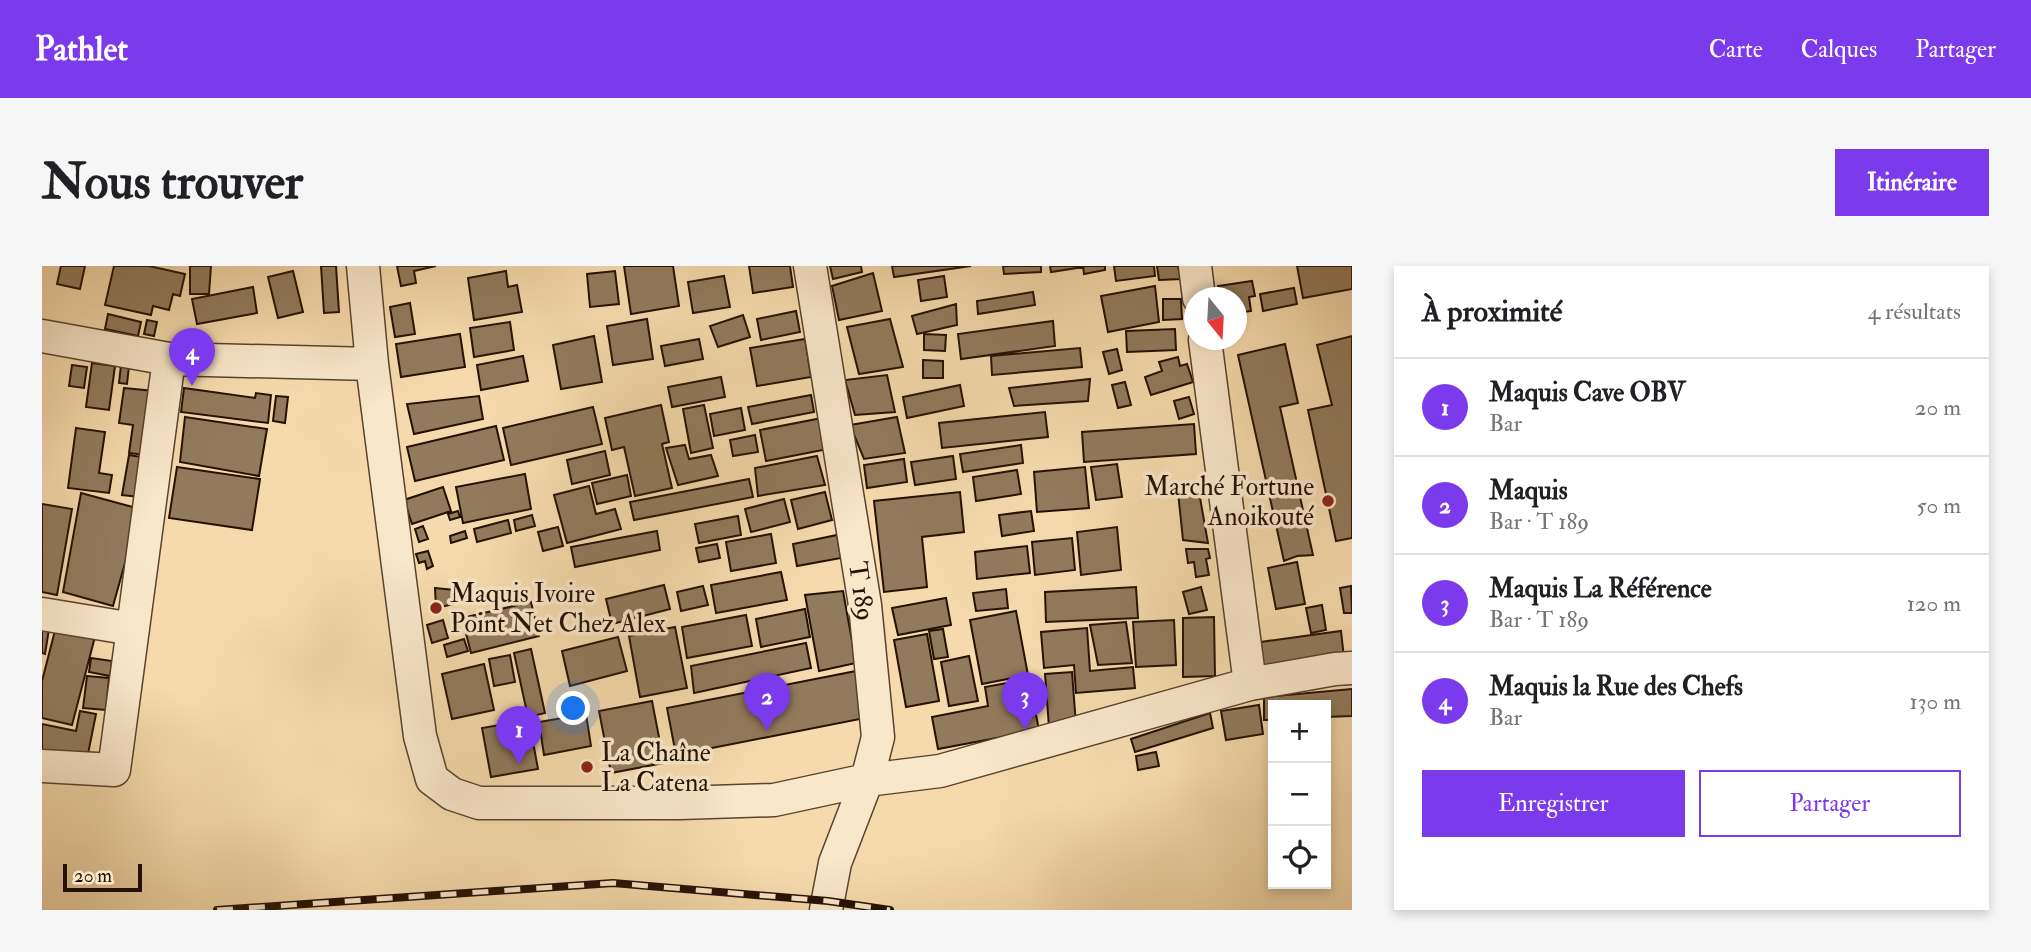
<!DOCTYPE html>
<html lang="fr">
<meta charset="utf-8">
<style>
body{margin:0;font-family:"IM FELL Double Pica",serif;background:#f6f6f6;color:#202124}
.controls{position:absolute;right:21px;bottom:21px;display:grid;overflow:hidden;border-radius:0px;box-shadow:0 4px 10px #0003}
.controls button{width:63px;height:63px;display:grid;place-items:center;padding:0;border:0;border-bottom:2px solid #e0e0e0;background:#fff;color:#202124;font:35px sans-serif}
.compass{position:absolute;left:1142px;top:21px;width:63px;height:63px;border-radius:50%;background:#fff;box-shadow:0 4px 10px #0003;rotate:162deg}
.scale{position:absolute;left:21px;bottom:18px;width:79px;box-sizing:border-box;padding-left:7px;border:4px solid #251104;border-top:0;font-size:19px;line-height:24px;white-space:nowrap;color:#251104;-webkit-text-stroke:5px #f9e7ca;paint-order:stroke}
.you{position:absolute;left:532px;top:443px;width:24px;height:24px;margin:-18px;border:5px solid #fff;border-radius:50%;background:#1a73e8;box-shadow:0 0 0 10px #1a73e833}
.badge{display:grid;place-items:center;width:46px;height:46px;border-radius:50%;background:#7c3aed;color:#fff;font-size:23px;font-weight:700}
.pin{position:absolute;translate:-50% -58px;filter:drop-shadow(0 2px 4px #0008)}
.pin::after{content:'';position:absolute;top:37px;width:24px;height:21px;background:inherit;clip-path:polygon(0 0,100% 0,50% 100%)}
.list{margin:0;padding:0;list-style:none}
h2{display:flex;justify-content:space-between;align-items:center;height:91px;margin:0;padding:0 28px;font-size:30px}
h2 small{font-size:23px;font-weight:400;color:#757577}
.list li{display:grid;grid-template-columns:46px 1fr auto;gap:21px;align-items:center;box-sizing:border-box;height:98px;padding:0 28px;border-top:2px solid #e0e0e0}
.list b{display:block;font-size:26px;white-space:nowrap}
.list p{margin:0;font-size:23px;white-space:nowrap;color:#757577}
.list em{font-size:23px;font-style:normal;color:#757577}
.actions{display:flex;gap:14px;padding:21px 28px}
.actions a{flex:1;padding:16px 0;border:2px solid #7c3aed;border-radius:0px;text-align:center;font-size:24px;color:#7c3aed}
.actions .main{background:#7c3aed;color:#fff}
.icon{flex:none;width:38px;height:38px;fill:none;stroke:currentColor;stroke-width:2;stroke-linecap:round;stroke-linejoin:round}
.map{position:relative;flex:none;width:1310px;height:644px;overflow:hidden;border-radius:0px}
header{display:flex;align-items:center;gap:42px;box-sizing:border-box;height:98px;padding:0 35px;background:#7c3aed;color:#fff}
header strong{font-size:33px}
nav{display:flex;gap:38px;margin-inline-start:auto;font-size:24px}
.intro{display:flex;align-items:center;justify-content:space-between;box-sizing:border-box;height:168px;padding:0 42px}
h1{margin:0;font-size:49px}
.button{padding:18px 32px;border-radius:0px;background:#7c3aed;color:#fff;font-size:24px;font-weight:700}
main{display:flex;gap:42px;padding:0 42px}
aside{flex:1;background:#fff;border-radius:0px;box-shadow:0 4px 10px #0003}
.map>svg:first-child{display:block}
</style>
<header>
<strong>Pathlet</strong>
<nav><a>Carte</a><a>Calques</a><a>Partager</a></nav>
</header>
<div class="intro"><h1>Nous trouver</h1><a class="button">Itinéraire</a></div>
<main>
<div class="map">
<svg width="1310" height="644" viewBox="0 0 1310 644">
<rect width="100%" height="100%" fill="#f6daad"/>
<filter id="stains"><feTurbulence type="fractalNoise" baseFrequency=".00286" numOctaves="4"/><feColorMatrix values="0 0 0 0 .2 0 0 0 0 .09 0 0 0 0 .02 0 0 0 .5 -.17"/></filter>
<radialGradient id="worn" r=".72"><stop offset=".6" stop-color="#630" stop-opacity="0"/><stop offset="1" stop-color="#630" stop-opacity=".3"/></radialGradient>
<path fill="#927a5c" stroke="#251104" stroke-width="2" d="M19 0H43L38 23 15 18Z
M72 0H107L143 8 138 30 131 28 127 44 111 40 109 49 63 39Z
M148 0H169L167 28H148Z
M279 0H294L297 46 282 47Z
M355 0H394L372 5 374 17 359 20Z
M582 0H631L637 40 589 48Z
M707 0H748L751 21 711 27Z
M788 0H819L820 6 791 13Z
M850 0H929L852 11Z
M961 0H999V6L962 8Z
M1008 0H1040L1041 1 1009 6Z
M1041 0H1063V4L1042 8Z
M1072 0H1112L1113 10 1074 15Z
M1115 0H1136L1139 13 1117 14Z
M1255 0H1310V23L1261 32Z
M251 5 261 46 236 52 226 11Z
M464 5 466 21 475 19 480 46 432 54 426 12Z
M573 5 577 38 548 41 545 8Z
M831 7 840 45 797 54 790 20Z
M682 10 688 41 651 47 646 16Z
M902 10 905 31 879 35 876 14Z
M1210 15 1213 30 1207 31 1209 45 1195 47V32H1178L1176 20Z
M1113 20 1117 56 1066 66 1059 30Z
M211 21 215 47 155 58 150 33Z
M1252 22 1255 38 1221 45 1218 28Z
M991 26 993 39 936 48 935 35Z
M1121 33H1139L1140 53 1121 54Z
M368 37 373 68 353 71 348 41Z
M914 38 915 59 875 68 870 50Z
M754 45 758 66 719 74 715 53Z
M66 48 99 56 96 70 63 63Z
M701 49 708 71 676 81 668 60Z
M605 53 611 93 571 99 565 60Z
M848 53 861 101 817 108 805 61Z
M105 54 115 56 112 70 102 68Z
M1011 55 1013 80 919 93 916 68Z
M468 56 472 84 432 91 428 62Z
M1133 63 1134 84 1085 86 1084 65Z
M418 68 423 101 359 111 354 78Z
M882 68 904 69 903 85 882 84Z
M552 70 560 116 519 123 511 79Z
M1310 70V272L1294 275 1266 144 1290 139 1275 79Z
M657 73 661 93 623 100 619 80Z
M763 73 769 111 715 120 708 82Z
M1243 78 1256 137 1238 141 1271 289 1255 290 1242 295 1196 89Z
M1038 82 1040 101 950 109 949 90Z
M1075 83 1080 104 1067 108 1061 86Z
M481 90 486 115 439 124 435 99Z
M1136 91 1138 100 1145 98 1151 116 1109 129 1103 111 1120 105 1117 96Z
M881 94 901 95V112H881Z
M50 97 73 100 67 144 44 141Z
M30 99 45 101 42 122 27 120Z
M79 99 87 100 85 118 77 117Z
M845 109 853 146 813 149 803 114Z
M679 111 683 131 630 141 626 121Z
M1048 113 1046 135 972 140 967 122Z
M1083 116 1089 139 1076 142 1070 119Z
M918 119 922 140 865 152 861 131Z
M82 122 112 125 103 189 87 187 91 159 77 157Z
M142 122 213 132 214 127 229 129 226 157 139 146Z
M769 129 772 146 710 158 706 141Z
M234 130 246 131 243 157 231 155Z
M437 130 441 153 372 168 365 138Z
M1147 131 1152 148 1137 153 1132 135Z
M619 139 627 176 620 178 630 222 593 230 582 181 570 184 563 152Z
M662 139 671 182 649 187 641 143Z
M551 141 560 178 469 199 461 162Z
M699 142 703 164 672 170 668 148Z
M1003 146 1006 171 900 182 897 157Z
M143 151 225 163 217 210 138 196Z
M855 151 863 187 822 193 808 159Z
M780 152 786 183 724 195 718 164Z
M1152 158 1154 188 1042 196 1040 166Z
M454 160 462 194 373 215 365 181Z
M34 162 63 166 57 207 70 209 67 227 26 222Z
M713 169 716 186 691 190 688 174Z
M643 179 647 193 669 189 676 210 636 219 624 182Z
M979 179 981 197 921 206 918 188Z
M563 185 568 209 530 218 525 194Z
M87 189 106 192 98 231 80 229Z
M775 190 783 219 716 230 713 202Z
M911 190 914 213 873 219 869 196Z
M862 193 865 216 825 222 822 199Z
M1075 198 1080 231 1054 234 1049 201Z
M135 201 218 213 210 264 127 252Z
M1043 201 1047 242 995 246 992 206Z
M975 204 979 228 934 235 931 211Z
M483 208 489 243 421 257 414 221Z
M585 209 589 230 555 238 550 217Z
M707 213 711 231 592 254 588 236Z
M547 220 554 248 573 243 579 263 525 277 512 229Z
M401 221 409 245 370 258 362 234Z
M783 226 790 254 756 263 749 234Z
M918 226 922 266 880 271 885 321 842 326 832 235Z
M1136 226H1157L1166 277 1141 274Z
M39 227 98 243 71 340 21 326Z
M742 233 748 256 709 266 703 243Z
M0 238 30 243 15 329 0 326Z
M416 245 418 251 408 254 406 248Z
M989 245 992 265 960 270 957 249Z
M490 249 493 260 474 265 472 254Z
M696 250 699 269 657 277 653 258Z
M466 254 469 267 435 276 432 263Z
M381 260 386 273 377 276 373 263Z
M516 261 521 280 501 285 496 266Z
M1075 261 1079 304 1039 309 1035 266Z
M423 265 425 272 409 277 408 270Z
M615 265 618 284 533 301 529 281Z
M729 268 734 297 689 305 684 276Z
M795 269 799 292 755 300 751 278Z
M1030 272 1033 304 993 309 990 276Z
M675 278 678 292 657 296 654 282Z
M985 280 988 307 935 313 933 286Z
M1144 283H1166L1168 292 1164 293 1167 309 1154 311 1152 296 1146 297Z
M386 285 391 300 385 303 383 295 377 297 374 288Z
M1255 296 1263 338 1234 343 1226 302Z
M739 306 745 334 674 347 669 319Z
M622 319 628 343 570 358 564 333Z
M661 320 666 339 639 345 635 326Z
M1309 320 1310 347H1302L1298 322Z
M1094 321 1096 352 1004 356 1003 326Z
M1159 321 1165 344 1147 348 1141 326Z
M393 322 422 325 421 336 394 342Z
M964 323 966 342 934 345 931 327Z
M801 325 814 397 777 405 763 329Z
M904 332 909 359 856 369 850 342Z
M489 336 497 370 429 387 420 352Z
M1280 339 1284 364 1269 367 1264 342Z
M763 343 768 371 719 381 714 353Z
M974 345 986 409 940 418 928 354Z
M704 349 710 380 645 392 640 361Z
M1172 351 1173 410 1141 411V352Z
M16 353 55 363 30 459 0 452V415Z
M401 354 406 372 390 377 385 359Z
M1132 354 1134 399 1094 401 1091 356Z
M1084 356 1090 397 1056 399 1048 359Z
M633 361 645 422 598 431 587 370Z
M0 362 7 363 3 388 0 387Z
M1045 362 1048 405 1091 401 1093 422 1034 427 1032 399 1002 402 999 366Z
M901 363 906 391 892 393 887 365Z
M1299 365 1302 392 1222 403 1218 376Z
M885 368 897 435 864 441 852 374Z
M576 371 585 405 528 420 520 385Z
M422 373 426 385 405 391 402 379Z
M764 377 769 402 652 427 649 400Z
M489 383 503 447 486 451 472 387Z
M468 389 473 416 452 420 447 393Z
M927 390 936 435 907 440 899 396Z
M49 392 70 395 68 410 47 406Z
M442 398 452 444 410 453 400 408Z
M814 405 823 452 634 489 625 442Z
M1030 406 1034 459 1007 461 1003 408Z
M45 410 67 412 64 444 41 442Z
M987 413 997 464 896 483 890 451 946 440 943 421Z
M1310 423V450L1284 451V439H1231V454H1222V431Z
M610 435 622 497 569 507 557 445Z
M1217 439 1221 468 1184 474 1179 445Z
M38 445 54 448 46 488 0 484V458L34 465Z
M1168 447 1171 462 1093 486 1089 473Z
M544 448 549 480 502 489 497 456Z
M487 454 496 503 449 511 440 462Z
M1114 486 1117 500 1096 504 1094 490Z"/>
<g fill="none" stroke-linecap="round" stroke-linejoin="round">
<g stroke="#59432e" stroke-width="35">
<path id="street" d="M321 0 330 98 378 470 390 513 410 528 437 537H638L732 534 825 514 898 505 1208 418 1293 403 1310 402
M768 0 823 339 836 471 825 514 793 597 784 644
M1153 0 1157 32
M0 70 127 93 330 98
M1163 74 1208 418
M0 348 91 363
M0 500 72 504 127 93"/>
</g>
<use href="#street" stroke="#f9e7ca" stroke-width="32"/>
<g stroke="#251104" stroke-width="8">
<path id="rail" d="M175 644 571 617 786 635 848 644"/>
</g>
<use href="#rail" stroke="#f9e7ca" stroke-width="5" stroke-dasharray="16" stroke-linecap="butt"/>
</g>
<g fill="#8f2418" stroke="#f9e7ca" stroke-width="2.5">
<circle cx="1286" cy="235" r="7"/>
<circle cx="394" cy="342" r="7"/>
<circle cx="545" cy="501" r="7"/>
</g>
<g text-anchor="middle" stroke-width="7" stroke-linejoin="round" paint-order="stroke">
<g font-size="26" fill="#251104" stroke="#f9e7ca" text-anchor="start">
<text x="1272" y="229" text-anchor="end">Marché Fortune<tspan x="1272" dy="30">Anoikouté</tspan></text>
<text x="408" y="336">Maquis Ivoire<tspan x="408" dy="30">Point Net Chez Alex</tspan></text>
<text x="559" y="495">La Chaîne<tspan x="559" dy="30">La Catena</tspan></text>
</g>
<g font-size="26" fill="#251104" stroke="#f9e7ca">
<text transform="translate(820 325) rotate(82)" y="9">T 189</text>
</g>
</g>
<rect width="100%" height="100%" filter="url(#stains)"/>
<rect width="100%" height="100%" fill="url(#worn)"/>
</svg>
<div class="controls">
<button>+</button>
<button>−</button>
<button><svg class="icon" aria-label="locate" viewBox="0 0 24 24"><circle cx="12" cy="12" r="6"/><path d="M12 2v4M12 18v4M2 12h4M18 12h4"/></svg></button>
</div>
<svg class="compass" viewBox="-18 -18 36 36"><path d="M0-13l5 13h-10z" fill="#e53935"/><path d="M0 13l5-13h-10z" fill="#757577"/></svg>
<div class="scale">20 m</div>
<div class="you"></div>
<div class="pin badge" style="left:477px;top:498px">1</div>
<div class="pin badge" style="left:725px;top:465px">2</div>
<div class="pin badge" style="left:983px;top:464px">3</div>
<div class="pin badge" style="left:150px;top:120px">4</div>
</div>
<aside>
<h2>À proximité<small>4 résultats</small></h2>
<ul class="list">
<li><span class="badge">1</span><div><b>Maquis Cave OBV</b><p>Bar</p></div><em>20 m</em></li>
<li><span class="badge">2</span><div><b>Maquis</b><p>Bar · T 189</p></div><em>50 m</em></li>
<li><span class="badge">3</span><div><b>Maquis La Référence</b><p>Bar · T 189</p></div><em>120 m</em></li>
<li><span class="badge">4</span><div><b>Maquis la Rue des Chefs</b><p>Bar</p></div><em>130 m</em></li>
</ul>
<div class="actions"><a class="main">Enregistrer</a><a>Partager</a></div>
</aside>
</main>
